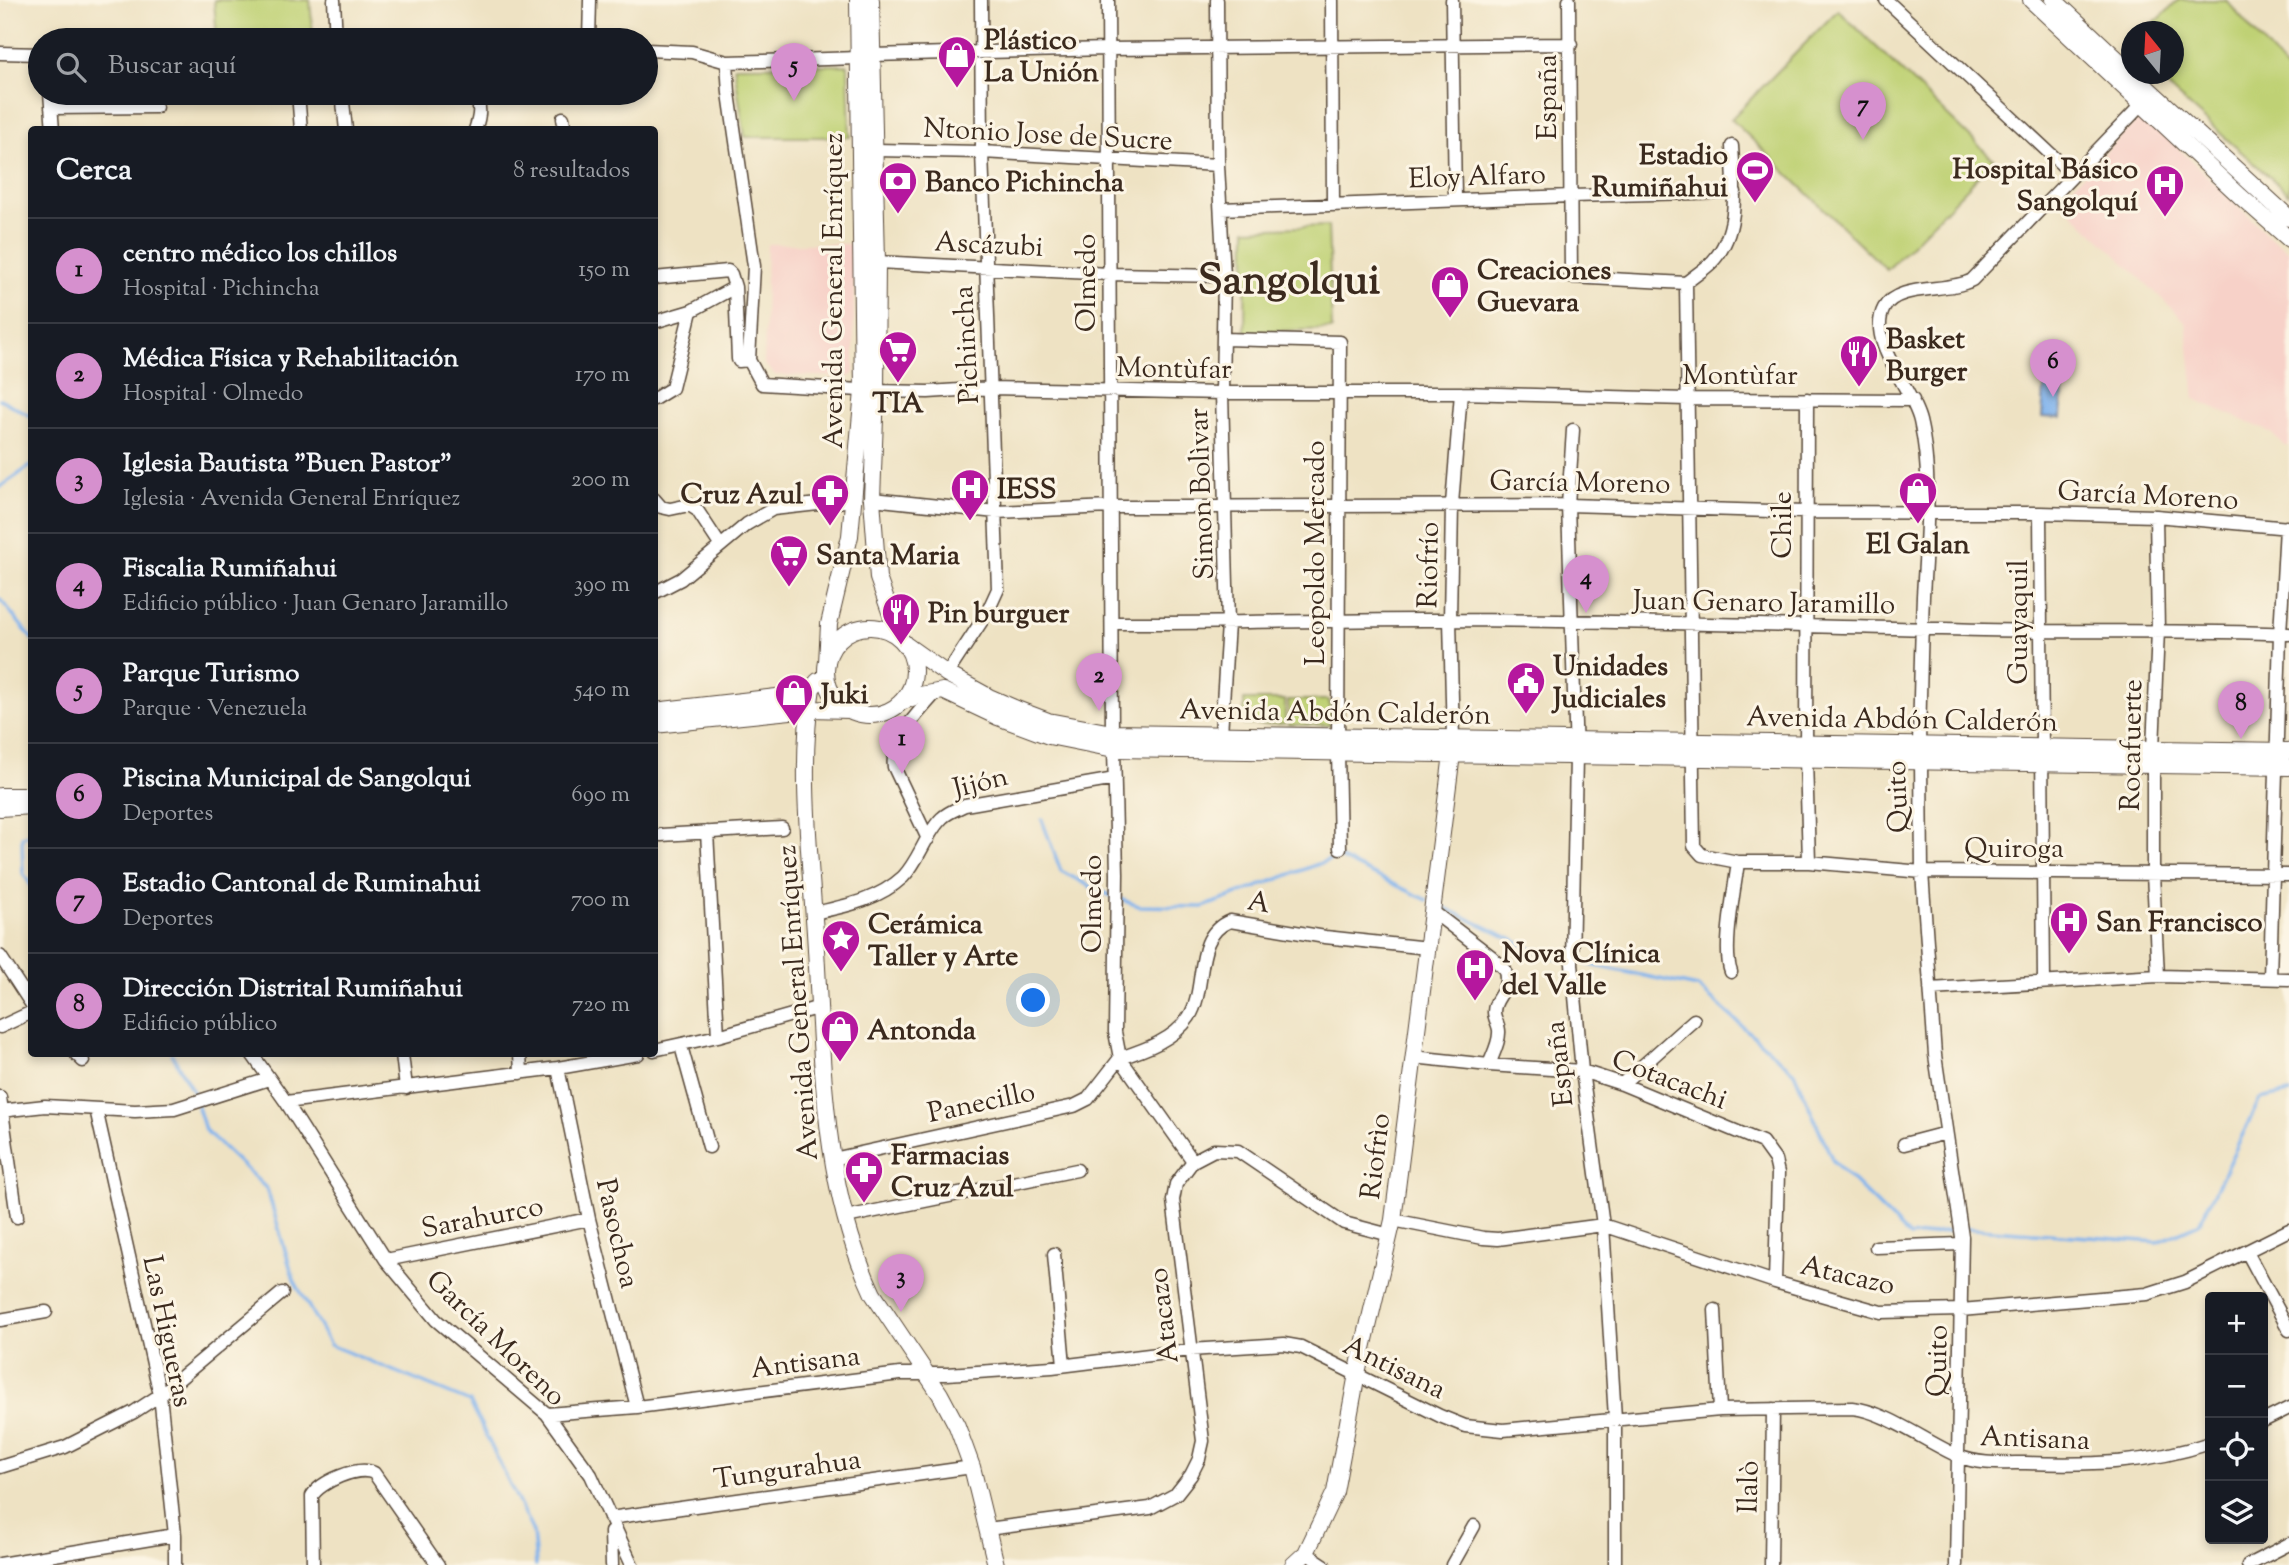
<!DOCTYPE html>
<html lang="es">
<meta charset="utf-8">
<style>
body{margin:0;font-family:"Sorts Mill Goudy",serif;background:#242831;color:#f1f3f6}
.controls{position:absolute;right:21px;bottom:21px;display:grid;overflow:hidden;border-radius:7px;box-shadow:0 4px 10px #0003}
.controls button{width:63px;height:63px;display:grid;place-items:center;padding:0;border:0;border-bottom:2px solid #363941;background:#171b24;color:#f1f3f6;font:35px sans-serif}
.compass{position:absolute;left:2121px;top:21px;width:63px;height:63px;border-radius:50%;background:#171b24;box-shadow:0 4px 10px #0003;rotate:342deg}
.you{position:absolute;left:1034px;top:1001px;width:24px;height:24px;margin:-18px;border:5px solid #fff;border-radius:50%;background:#1a73e8;box-shadow:0 0 0 10px #1a73e833}
.badge{display:grid;place-items:center;width:46px;height:46px;border-radius:50%;background:#d690ce;color:#111;font-size:23px;font-weight:700}
.pin{position:absolute;translate:-50% -58px;filter:drop-shadow(0 2px 4px #0008)}
.pin::after{content:'';position:absolute;top:37px;width:24px;height:21px;background:inherit;clip-path:polygon(0 0,100% 0,50% 100%)}
.list{margin:0;padding:0;list-style:none}
h2{display:flex;justify-content:space-between;align-items:center;height:91px;margin:0;padding:0 28px;font-size:30px}
h2 small{font-size:23px;font-weight:400;color:#9ea1a6}
.list li{display:grid;grid-template-columns:46px 1fr auto;gap:21px;align-items:center;box-sizing:border-box;height:105px;padding:0 28px;border-top:2px solid #363941}
.list b{display:block;font-size:26px;white-space:nowrap}
.list p{margin:0;font-size:23px;white-space:nowrap;color:#9ea1a6}
.list em{font-size:23px;font-style:normal;color:#9ea1a6}
.icon{flex:none;width:38px;height:38px;fill:none;stroke:currentColor;stroke-width:2;stroke-linecap:round;stroke-linejoin:round}
.map{position:relative;flex:none;width:2289px;height:1565px;overflow:hidden}
.search{position:absolute;background:#171b24;box-shadow:0 4px 10px #0003;left:28px;top:28px;width:630px;height:77px;display:flex;align-items:center;gap:18px;box-sizing:border-box;padding:0 24px;border-radius:38px;color:#9ea1a6;font-size:26px}
.panel{position:absolute;background:#171b24;box-shadow:0 4px 10px #0003;left:28px;top:126px;width:630px;height:931px;border-radius:7px}
.map>svg:first-child{display:block}
</style>
<div class="map">
<svg width="2289" height="1565" viewBox="0 0 2289 1565">
<rect width="100%" height="100%" fill="#fcf5e5"/>
<filter id="ink" filterUnits="userSpaceOnUse"><feTurbulence type="fractalNoise" baseFrequency=".0143" numOctaves="2"/><feDisplacementMap in="SourceGraphic" scale="14" xChannelSelector="R" yChannelSelector="G"/><feConvolveMatrix kernelMatrix="1 2 1 2 8 2 1 2 1" color-interpolation-filters="sRGB"/></filter>
<filter id="wash" filterUnits="userSpaceOnUse"><feTurbulence type="fractalNoise" baseFrequency=".00686" numOctaves="4" result="noise"/><feDisplacementMap in="SourceGraphic" scale="28" xChannelSelector="R" yChannelSelector="G"/><feGaussianBlur stdDeviation="1.57" result="paint"/><feColorMatrix in="noise" values="0 0 0 0 0 0 0 0 0 0 0 0 0 0 0 0 0 1.4 0 .05"/><feComposite in="paint" operator="in"/></filter>
<g filter="url(#wash)">
<rect width="100%" height="100%" fill="#eee2c3"/>
<path fill="#f7d1c8" d="M2143 114 2270 237 2289 251V446H2284L2272 433 2195 399 2186 322 2059 200Z
M767 244H854V373L849 377 775 375 764 364Z"/>
<path fill="#bfd174" stroke="#7d7e49" stroke-width="2" d="M214 0H310L313 35 217 40Z
M2179 0H2226L2289 73V194L2153 74H2174V32L2146 31Z
M1838 10 1994 160 1887 270 1731 119Z
M848 65 850 137H745L734 66Z
M1328 226 1332 329 1245 332 1246 229Z
M1244 700H1285V724L1244 725Z
M1288 700H1329L1330 725H1289Z"/>
<path fill="#80b3ed" stroke="#5e6e86" stroke-width="2" d="M2045 376 2064 377 2061 418 2042 417Z"/>
<g fill="none" stroke-linecap="round" stroke-linejoin="round">
<path stroke="#80b3ed" stroke-width="3.5" d="M0 399 32 417
M0 487 32 465
M0 599 32 639
M1042 820 1061 871 1097 890 1138 906 1203 907 1337 857 1427 900
M32 834 22 837 23 873 32 887
M1437 904 1545 955 1560 959
M1587 964 1698 987 1794 1072 1833 1161 1910 1237 1957 1230
M172 1054 194 1094 205 1130 267 1189 294 1280 330 1345 470 1402 533 1532 536 1565
M1964 1228 2158 1242 2199 1224 2260 1099 2289 1093"/>
</g>
</g>
<g filter="url(#ink)">
<g fill="none" stroke-linecap="round" stroke-linejoin="round">
<g stroke="#564637" stroke-width="15">
<path id="street" d="M334 0 336 40
M1108 0 1112 733
M1217 0 1218 165 1224 276 1222 393 1228 624 1221 734
M1332 0 1333 205
M1452 0 1455 200
M1569 0 1571 277 1686 283
M1886 0 2073 175
M589 40 590 0
M646 50 692 52 727 62 859 58 872 55 1108 49 1571 44
M0 53 40 54
M727 62 729 93 754 266 749 360 762 384 876 391 928 392 991 388 1222 393H1461L1687 399 1913 400
M50 93 53 130
M298 93 301 130
M342 93 346 130
M473 93C482 105 480 116 475 130
M51 108 156 107
M563 118 565 130
M875 150 982 152 1218 165
M1221 209 1571 196 1735 192
M877 262 1109 274 1224 276
M654 278 728 271 731 274 735 287
M1686 283 1694 846 1702 855 1738 862H1809L1922 872 2289 875
M1686 283C1694 276 1704 270 1712 262 1741 231 1734 185 1732 146
M691 311 735 287 738 359 739 361 749 360
M654 322 691 311 672 388 654 399
M1223 339 1340 342 1338 752 1340 848
M1807 399 1806 759 1809 862
M1573 430 1568 505 1576 756 1572 964 1582 1071 1603 1225 1615 1418V1565
M654 499 661 507 670 509 689 505 697 510 720 545
M872 499 996 512 1111 507 1568 505 1806 512 2040 513 2156 516 2289 528
M2040 513 2044 982
M2156 516 2158 630 2153 749V874L2158 976
M654 593 681 579 747 524 773 509 854 500
M1112 623C1224 624 1337 619 1449 620 1646 621 1843 628 2041 631 2123 632 2206 630 2289 634
M947 674 987 613 998 589 982 152 981 0
M1453 739 1450 620 1452 504 1461 393
M1114 749 1117 874 1115 1032 1120 1058 1193 1161
M707 832 718 1036
M661 835 782 828
M928 839 894 767C890 738 921 711 937 691
M1432 911 1492 957 1505 970C1510 994 1494 995 1494 1012 1494 1019 1500 1026 1499 1033 1499 1044 1492 1056 1489 1065
M814 913C846 906 878 900 903 877 919 861 926 833 942 818 948 812 957 809 965 805L1115 779
M0 956 32 1005
M1731 972C1722 949 1735 888 1738 862
M2270 978 2280 634 2286 527
M1930 989 2158 976 2289 979
M0 1027 32 1012
M681 1046 709 1147
M654 1050 718 1036 820 1007
M76 1054 83 1061
M252 1054 286 1102 386 1260 436 1320 547 1414 591 1475 632 1565
M402 1054 406 1088
M520 1054 521 1073
M1413 1057 1489 1065 1582 1071 1622 1084 1762 1142 1775 1160 1778 1173 1775 1282
M1120 1058C1144 1050 1174 1040 1189 1017 1208 988 1192 936 1230 921L1325 937 1428 948
M558 1068 589 1219 637 1407
M1622 1084 1694 1020
M0 1097 17 1217
M286 1102 558 1068 638 1054
M96 1109 160 1395 175 1535V1565
M0 1111 45 1106 135 1111 174 1109 269 1079
M1904 1144 1946 1133
M833 1159 1074 1106 1088 1099 1120 1058
M846 1217 1077 1170
M1393 1220 1483 1238 1498 1239 1603 1225 1775 1282 1881 1312 1961 1310 2147 1294 2185 1282 2289 1230
M1876 1247 1961 1244
M2247 1252 2289 1330
M1054 1254 1064 1365
M386 1260 589 1219
M1715 1310 1720 1410
M0 1320 46 1312
M547 1414 637 1407 900 1374H947L1052 1367 1190 1350 1284 1344 1301 1347 1440 1416 1465 1426 1503 1430 1720 1410 1852 1408C1885 1411 1926 1442 1958 1456 1980 1465 2003 1463 2026 1463 2091 1465 2148 1464 2210 1443
M2263 1421 2289 1408
M0 1467 65 1447 134 1412 160 1395 282 1293
M610 1518 972 1467
M987 1529 1150 1508 1176 1494 1191 1475 1199 1459 1203 1441 1173 1200 1176 1184 1193 1161 1214 1150 1238 1151 1344 1223 1390 1235
M611 1532 612 1565
M1306 1553 1324 1565
M0 1564 175 1535
M313 1565 312 1496C320 1482 358 1465 374 1473L438 1565
M1452 1565 1474 1526
M1771 1565 1773 1409
M1956 1565 1962 1237 1935 1055 1922 872 1921 761 1919 745C1920 695 1921 645 1923 596 1926 540 1933 475 1920 421 1912 387 1866 342 1884 308 1897 283 1948 293 1972 280L2146 100
M2248 1565 2289 1544"/>
</g>
<g stroke="#564637" stroke-width="18">
<path id="secondary" d="M871 0 877 262 876 391 872 499 878 578 899 637
M2031 0 2240 196 2289 239
M2054 0 2132 73
M2132 74 2289 218
M826 671a44 44 0 1 1 88 0a44 44 0 1 1-88 0Z
M906 645 947 674 989 697 1019 710 1048 721 1112 733 2289 751
M827 663 829 624 850 536 863 391 858 0
M812 688C799 764 810 856 815 933 823 1054 820 1182 873 1294L940 1394 957 1426 972 1467 996 1565
M901 702 920 695 943 691 998 717 1049 736 1114 749 2289 767
M654 711 794 695 812 688 818 681
M654 725 810 709 850 710
M0 796H26
M0 808 32 806
M1293 1565 1306 1553 1335 1492 1357 1374 1393 1220 1453 746"/>
</g>
<use href="#street" stroke="#fff" stroke-width="12"/>
<use href="#secondary" stroke="#fff" stroke-width="16"/>
</g>
</g>
<defs>
<g id="shop-pin" transform="scale(2.0125)"><path d="M0 17L-7.5 6A9.5 9.5 0 1 1 7.5 6Z" fill="#b5179e" stroke="#fcf5e5"/><path d="M-5-2.5h2.3a2.7 3.5 0 0 1 5.4 0H5L5.5 6h-11ZM-1.5-2.5h3a1.5 2.3 0 0 0-3 0Z" fill="#fff"/></g>
<g id="stadium-pin" transform="scale(2.0125)"><path d="M0 17L-7.5 6A9.5 9.5 0 1 1 7.5 6Z" fill="#b5179e" stroke="#fcf5e5"/><path d="M0-5a6.5 5 0 1 0 0 10a6.5 5 0 1 0 0-10ZM-3.5-1.8h7v3.6h-7Z" fill="#fff"/></g>
<g id="bank-pin" transform="scale(2.0125)"><path d="M0 17L-7.5 6A9.5 9.5 0 1 1 7.5 6Z" fill="#b5179e" stroke="#fcf5e5"/><path d="M-6-4H6V4H-6ZM0-2.3a2.3 2.3 0 1 0 0 4.6a2.3 2.3 0 1 0 0-4.6Z" fill="#fff"/></g>
<g id="hospital-pin" transform="scale(2.0125)"><path d="M0 17L-7.5 6A9.5 9.5 0 1 1 7.5 6Z" fill="#b5179e" stroke="#fcf5e5"/><path d="M-5-5h3v3.5h4V-5h3V5h-3V1.5h-4V5h-3Z" fill="#fff"/></g>
<g id="supermarket-pin" transform="scale(2.0125)"><path d="M0 17L-7.5 6A9.5 9.5 0 1 1 7.5 6Z" fill="#b5179e" stroke="#fcf5e5"/><path d="M-6-5.5h2.5l.6 2H6L4.5 2H-2.5L-4.4-4H-6ZM-1.5 3.2a1.3 1.3 0 1 0 .1 0ZM3 3.2a1.3 1.3 0 1 0 .1 0Z" fill="#fff"/></g>
<g id="restaurant-pin" transform="scale(2.0125)"><path d="M0 17L-7.5 6A9.5 9.5 0 1 1 7.5 6Z" fill="#b5179e" stroke="#fcf5e5"/><path d="M-5-6h1v4h1v-4h1v4h1v-4h1v5L-1.5 .5V6h-2V.5L-5-1ZM5-6V6H3V1.5H1.5Q1.5-4 5-6Z" fill="#fff"/></g>
<g id="pharmacy-pin" transform="scale(2.0125)"><path d="M0 17L-7.5 6A9.5 9.5 0 1 1 7.5 6Z" fill="#b5179e" stroke="#fcf5e5"/><path d="M-2-6h4v4h4v4h-4v4h-4v-4h-4v-4h4Z" fill="#fff"/></g>
<g id="civic-pin" transform="scale(2.0125)"><path d="M0 17L-7.5 6A9.5 9.5 0 1 1 7.5 6Z" fill="#b5179e" stroke="#fcf5e5"/><path d="M-.6-6.5H3V-4.5H.6V-3L4-1V1h2V6H-6V1h2V-1L-.6-3ZM-1.2 2.5V6h2.4V2.5Z" fill="#fff"/></g>
<g id="sight-pin" transform="scale(2.0125)"><path d="M0 17L-7.5 6A9.5 9.5 0 1 1 7.5 6Z" fill="#b5179e" stroke="#fcf5e5"/><path d="M0-6L1.8-2.2L6-1.7L2.9 1.2L3.7 5.4L0 3.3L-3.7 5.4L-2.9 1.2L-6-1.7L-1.8-2.2Z" fill="#fff"/></g>
</defs>
<g fill-rule="evenodd">
<use href="#shop-pin" x="957" y="55"/>
<use href="#stadium-pin" x="1755" y="170"/>
<use href="#bank-pin" x="898" y="181"/>
<use href="#hospital-pin" x="2165" y="184"/>
<use href="#shop-pin" x="1450" y="285"/>
<use href="#supermarket-pin" x="898" y="350"/>
<use href="#restaurant-pin" x="1859" y="354"/>
<use href="#hospital-pin" x="970" y="488"/>
<use href="#shop-pin" x="1918" y="491"/>
<use href="#pharmacy-pin" x="830" y="493"/>
<use href="#supermarket-pin" x="789" y="554"/>
<use href="#restaurant-pin" x="901" y="612"/>
<use href="#civic-pin" x="1526" y="681"/>
<use href="#shop-pin" x="794" y="693"/>
<use href="#hospital-pin" x="2069" y="921"/>
<use href="#sight-pin" x="841" y="939"/>
<use href="#hospital-pin" x="1475" y="968"/>
<use href="#shop-pin" x="840" y="1029"/>
<use href="#pharmacy-pin" x="864" y="1170"/>
</g>
<g text-anchor="middle" stroke-width="6" stroke-linejoin="round" paint-order="stroke">
<g font-size="28" font-weight="bold" fill="#3b2a1e" stroke="#fcf5e5" text-anchor="start">
<text x="984" y="49">Plástico<tspan x="984" dy="32">La Unión</tspan></text>
<text x="1728" y="164" text-anchor="end">Estadio<tspan x="1728" dy="32">Rumiñahui</tspan></text>
<text x="2138" y="178" text-anchor="end">Hospital Básico<tspan x="2138" dy="32">Sangolquí</tspan></text>
<text x="925" y="191">Banco Pichincha</text>
<text x="1477" y="279">Creaciones<tspan x="1477" dy="32">Guevara</tspan></text>
<text x="1886" y="348">Basket<tspan x="1886" dy="32">Burger</tspan></text>
<text x="898" y="412" text-anchor="middle">TIA</text>
<text x="997" y="498">IESS</text>
<text x="803" y="503" text-anchor="end">Cruz Azul</text>
<text x="1918" y="553" text-anchor="middle">El Galan</text>
<text x="816" y="564">Santa Maria</text>
<text x="928" y="622">Pin burguer</text>
<text x="1553" y="675">Unidades<tspan x="1553" dy="32">Judiciales</tspan></text>
<text x="821" y="703">Juki</text>
<text x="2096" y="931">San Francisco</text>
<text x="868" y="933">Cerámica<tspan x="868" dy="32">Taller y Arte</tspan></text>
<text x="1502" y="962">Nova Clínica<tspan x="1502" dy="32">del Valle</tspan></text>
<text x="867" y="1039">Antonda</text>
<text x="891" y="1164">Farmacias<tspan x="891" dy="32">Cruz Azul</tspan></text>
</g>
<g font-size="28" fill="#3b2a1e" stroke="#fcf5e5">
<text transform="translate(1546 97) rotate(-90)" y="10">España</text>
<text transform="translate(1048 133) rotate(3)" y="10">Ntonio Jose de Sucre</text>
<text transform="translate(1477 175) rotate(-2)" y="10">Eloy Alfaro</text>
<text transform="translate(989 243) rotate(3)" y="10">Ascázubi</text>
<text transform="translate(1085 283) rotate(-90)" y="10">Olmedo</text>
<text transform="translate(832 291) rotate(-90)" y="10">Avenida General Enríquez</text>
<text transform="translate(965 345) rotate(-93)" y="10">Pichincha</text>
<text transform="translate(1174 367) rotate(1)" y="10">Montùfar</text>
<text x="1740" y="384">Montùfar</text>
<text transform="translate(1580 481) rotate(1)" y="10">García Moreno</text>
<text transform="translate(1200 494) rotate(-92)" y="10">Simon Bolìvar</text>
<text transform="translate(2148 494) rotate(3)" y="10">García Moreno</text>
<text transform="translate(1781 525) rotate(-90)" y="10">Chile</text>
<text transform="translate(1314 553) rotate(-90)" y="10">Leopoldo Mercado</text>
<text transform="translate(1427 565) rotate(-89)" y="10">Riofrío</text>
<text transform="translate(1764 601) rotate(1)" y="10">Juan Genaro Jaramillo</text>
<text transform="translate(2017 622) rotate(-90)" y="10">Guayaquil</text>
<text transform="translate(1335 711) rotate(1)" y="10">Avenida Abdón Calderón</text>
<text transform="translate(1902 718) rotate(1)" y="10">Avenida Abdón Calderón</text>
<text transform="translate(2130 745) rotate(-89)" y="10">Rocafuerte</text>
<text transform="translate(980 781) rotate(-14)" y="10">Jijón</text>
<text transform="translate(1896 797) rotate(-92)" y="10">Quito</text>
<text x="2014" y="857">Quiroga</text>
<text transform="translate(1259 901) rotate(9)" y="10">A</text>
<text transform="translate(1091 904) rotate(-90)" y="10">Olmedo</text>
<text transform="translate(796 1003) rotate(-94)" y="10">Avenida General Enríquez</text>
<text transform="translate(1558 1064) rotate(-96)" y="10">España</text>
<text transform="translate(1670 1078) rotate(21)" y="10">Cotacachi</text>
<text transform="translate(981 1101) rotate(-12)" y="10">Panecillo</text>
<text transform="translate(1374 1156) rotate(-83)" y="10">Riofrìo</text>
<text transform="translate(482 1216) rotate(-11)" y="10">Sarahurco</text>
<text transform="translate(619 1233) rotate(77)" y="10">Pasochoa</text>
<text transform="translate(1848 1274) rotate(13)" y="10">Atacazo</text>
<text transform="translate(1162 1316) rotate(-97)" y="10">Atacazo</text>
<text transform="translate(169 1331) rotate(78)" y="10">Las Higueras</text>
<text transform="translate(497 1337) rotate(44)" y="10">García Moreno</text>
<text transform="translate(805 1361) rotate(-7)" y="10">Antisana</text>
<text transform="translate(1936 1361) rotate(-89)" y="10">Quito</text>
<text transform="translate(1395 1366) rotate(26)" y="10">Antisana</text>
<text transform="translate(2035 1437) rotate(2)" y="10">Antisana</text>
<text transform="translate(787 1468) rotate(-8)" y="10">Tungurahua</text>
<text transform="translate(1747 1487) rotate(-89)" y="10">Ilalò</text>
</g>
<g font-size="42" font-weight="bold" fill="#3b2a1e" stroke="#fcf5e5">
<text x="1289" y="293">Sangolqui</text>
</g>
</g>
</svg>
<div class="controls">
<button>+</button>
<button>−</button>
<button><svg class="icon" aria-label="locate" viewBox="0 0 24 24"><circle cx="12" cy="12" r="6"/><path d="M12 2v4M12 18v4M2 12h4M18 12h4"/></svg></button>
<button><svg class="icon" aria-label="layers" viewBox="0 0 24 24"><path d="M12 4l9 5-9 5-9-5zM3 14l9 5 9-5"/></svg></button>
</div>
<svg class="compass" viewBox="-18 -18 36 36"><path d="M0-13l5 13h-10z" fill="#e53935"/><path d="M0 13l5-13h-10z" fill="#9ea1a6"/></svg>
<div class="you"></div>
<div class="pin badge" style="left:902px;top:774px">1</div>
<div class="pin badge" style="left:1099px;top:711px">2</div>
<div class="pin badge" style="left:901px;top:1312px">3</div>
<div class="pin badge" style="left:1586px;top:613px">4</div>
<div class="pin badge" style="left:794px;top:101px">5</div>
<div class="pin badge" style="left:2053px;top:397px">6</div>
<div class="pin badge" style="left:1863px;top:140px">7</div>
<div class="pin badge" style="left:2241px;top:739px">8</div>
<div class="search"><svg class="icon" aria-label="search" viewBox="0 0 24 24"><circle cx="10" cy="10" r="6"/><path d="M15 15l6 6"/></svg>Buscar aquí</div>
<section class="panel">
<h2>Cerca<small>8 resultados</small></h2>
<ul class="list">
<li><span class="badge">1</span><div><b>centro médico los chillos</b><p>Hospital · Pichincha</p></div><em>150 m</em></li>
<li><span class="badge">2</span><div><b>Médica Física y Rehabilitación</b><p>Hospital · Olmedo</p></div><em>170 m</em></li>
<li><span class="badge">3</span><div><b>Iglesia Bautista &quot;Buen Pastor&quot;</b><p>Iglesia · Avenida General Enríquez</p></div><em>200 m</em></li>
<li><span class="badge">4</span><div><b>Fiscalia Rumiñahui</b><p>Edificio público · Juan Genaro Jaramillo</p></div><em>390 m</em></li>
<li><span class="badge">5</span><div><b>Parque Turismo</b><p>Parque · Venezuela</p></div><em>540 m</em></li>
<li><span class="badge">6</span><div><b>Piscina Municipal de Sangolqui</b><p>Deportes</p></div><em>690 m</em></li>
<li><span class="badge">7</span><div><b>Estadio Cantonal de Ruminahui</b><p>Deportes</p></div><em>700 m</em></li>
<li><span class="badge">8</span><div><b>Dirección Distrital Rumiñahui</b><p>Edificio público</p></div><em>720 m</em></li>
</ul>
</section>
</div>
